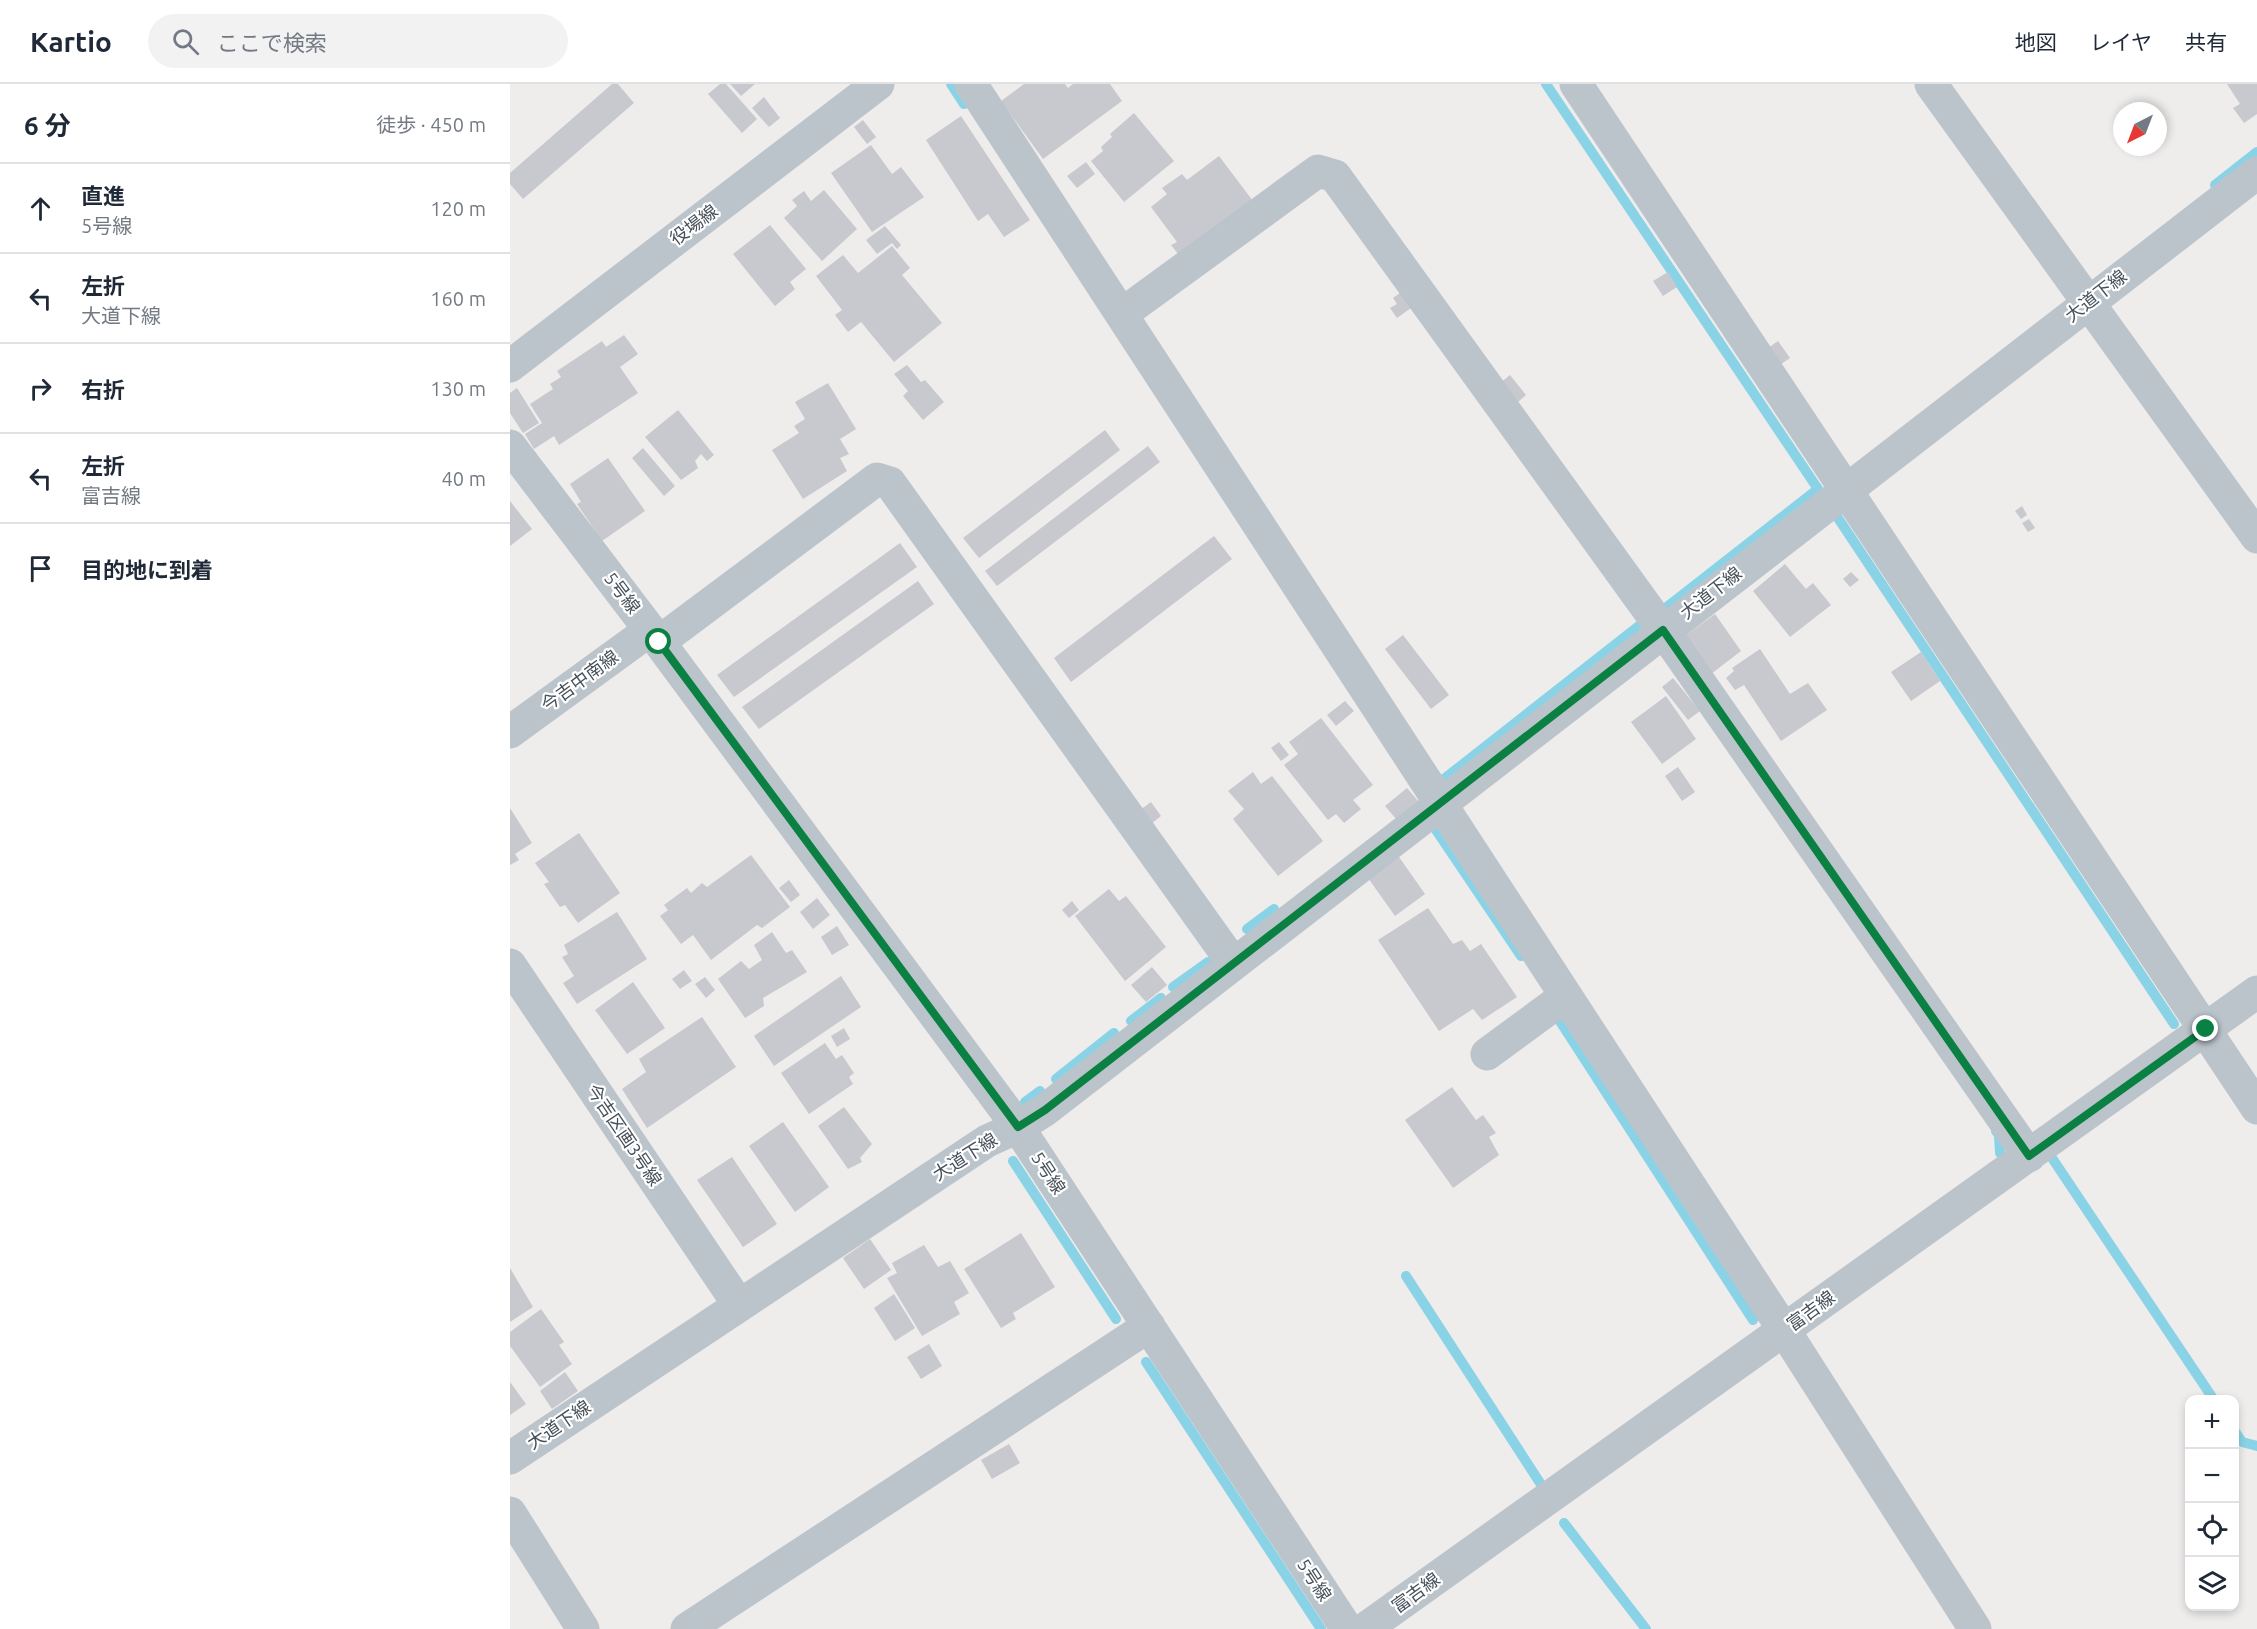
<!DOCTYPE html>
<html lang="ja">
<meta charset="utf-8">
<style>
body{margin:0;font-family:Ubuntu,"Noto Sans JP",sans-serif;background:#f2f2f3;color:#1f2937}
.controls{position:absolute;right:18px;bottom:18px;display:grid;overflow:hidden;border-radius:12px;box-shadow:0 3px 9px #0003}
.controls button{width:54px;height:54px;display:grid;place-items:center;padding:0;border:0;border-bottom:2px solid #e0e1e3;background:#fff;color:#1f2937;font:30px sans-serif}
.compass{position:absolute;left:1603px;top:18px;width:54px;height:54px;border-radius:50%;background:#fff;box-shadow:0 3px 9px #0003;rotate:222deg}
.stop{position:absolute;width:18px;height:18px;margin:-14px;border:4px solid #0b8043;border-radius:50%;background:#fff}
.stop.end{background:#0b8043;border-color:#fff;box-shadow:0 2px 6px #0008}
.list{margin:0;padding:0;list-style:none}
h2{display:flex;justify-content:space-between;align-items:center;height:78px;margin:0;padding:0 24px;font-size:26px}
h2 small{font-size:20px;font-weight:400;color:#747a83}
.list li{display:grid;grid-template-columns:39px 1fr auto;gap:18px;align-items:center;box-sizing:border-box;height:90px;padding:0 24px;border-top:2px solid #e0e1e3}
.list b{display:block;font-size:22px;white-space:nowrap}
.list p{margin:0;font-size:20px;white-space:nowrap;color:#747a83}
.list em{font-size:20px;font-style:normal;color:#747a83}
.icon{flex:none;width:33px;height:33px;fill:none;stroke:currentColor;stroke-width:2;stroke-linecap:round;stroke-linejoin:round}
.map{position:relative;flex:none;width:1747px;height:1545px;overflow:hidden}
header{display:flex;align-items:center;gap:36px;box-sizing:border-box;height:84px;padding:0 30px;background:#fff;border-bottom:2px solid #e0e1e3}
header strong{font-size:28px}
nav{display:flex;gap:33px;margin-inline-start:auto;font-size:21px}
.search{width:420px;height:54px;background:#f2f2f3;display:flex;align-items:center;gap:15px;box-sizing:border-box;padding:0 21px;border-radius:33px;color:#747a83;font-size:22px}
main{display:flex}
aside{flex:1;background:#fff}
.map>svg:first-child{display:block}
</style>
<header>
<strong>Kartio</strong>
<div class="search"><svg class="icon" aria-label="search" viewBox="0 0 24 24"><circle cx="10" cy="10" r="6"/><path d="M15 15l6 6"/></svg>ここで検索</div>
<nav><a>地図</a><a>レイヤ</a><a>共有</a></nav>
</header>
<main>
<aside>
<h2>6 分<small>徒歩 · 450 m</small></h2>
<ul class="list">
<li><svg class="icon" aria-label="ahead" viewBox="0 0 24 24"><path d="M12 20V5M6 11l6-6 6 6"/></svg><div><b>直進</b><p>5号線</p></div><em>120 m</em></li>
<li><svg class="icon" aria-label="left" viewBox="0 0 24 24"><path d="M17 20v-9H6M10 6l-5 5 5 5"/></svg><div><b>左折</b><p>大道下線</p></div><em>160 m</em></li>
<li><svg class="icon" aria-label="right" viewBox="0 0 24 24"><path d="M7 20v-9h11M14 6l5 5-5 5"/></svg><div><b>右折</b></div><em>130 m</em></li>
<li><svg class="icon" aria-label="left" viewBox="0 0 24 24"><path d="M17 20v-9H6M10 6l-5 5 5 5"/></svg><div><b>左折</b><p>富吉線</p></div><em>40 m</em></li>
<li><svg class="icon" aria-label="arrive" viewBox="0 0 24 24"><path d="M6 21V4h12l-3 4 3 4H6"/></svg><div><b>目的地に到着</b></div></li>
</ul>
</aside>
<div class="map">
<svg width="1747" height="1545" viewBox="0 0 1747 1545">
<rect width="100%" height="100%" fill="#efecec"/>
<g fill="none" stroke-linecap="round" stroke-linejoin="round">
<path stroke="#8ad3e7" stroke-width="10" d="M441 0 454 20
M1036 0 1308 405 1157 523
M1705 101 1747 68
M1326 431 1664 940
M934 695 1134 538 1130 533
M924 743 1011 872
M737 845 764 825
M663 903 698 878
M1046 931 1243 1236
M621 937 651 914
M546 995 604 949
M515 1018 530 1007
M1486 1047 1489 1051 1490 1069
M1542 1074 1704 1316
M503 1077 606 1235
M896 1192 1032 1402
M636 1278 811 1545
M1724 1346 1732 1358 1747 1362
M1054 1439 1136 1545"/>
</g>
<path fill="#c7c9cf" d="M102 0H108L124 19 13 115 0 100V89Z
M210 0H216L247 35 232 49 198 10Z
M220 0H245L231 12Z
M514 0H555L558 4 563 0H600L612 17 533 75 491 17Z
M1717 0H1747V30L1734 39 1723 24 1730 20Z
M254 13 270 34 259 43 242 24Z
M624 29 664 77 614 118 581 77 593 67 591 63 602 53 600 50Z
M451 32 520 136 494 153 478 130 468 137 416 56Z
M353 36 366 53 357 60 344 43Z
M361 61 382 90 391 83 414 113 362 148 321 89Z
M709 72 746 121 672 175 661 161 667 158 641 123 657 110 652 104 672 90 677 96Z
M576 78 585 90 567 104 557 92Z
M314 106 347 145 312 177 274 134 287 122 282 116 294 107 301 117Z
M260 141 296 185 280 198 285 205 265 222 223 170Z
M375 142 391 161 387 165 382 159 367 170 356 156Z
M382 162 400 184 392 191 432 239 384 278 351 238 338 248 325 231 332 226 306 192 333 171 348 189Z
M1158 188 1167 203 1153 212 1143 197Z
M890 209 901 224 887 234 880 224 887 220 883 214Z
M114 251 128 270 110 283 128 309 49 361 44 352 24 365 15 350 32 339 20 320 43 305 40 300 51 293 47 287 92 257 96 263Z
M1268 257 1280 274 1267 283 1255 266Z
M397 281 411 298 415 296 434 318 413 336 393 312 398 307 384 290Z
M1000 291 1016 311 1007 319 990 299Z
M318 299 346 345 330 355 339 370 330 374 337 387 293 415 262 366 289 349 284 342 295 335 285 318Z
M7 304 29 339 13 349 0 329V309Z
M168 326 204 371 197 377 191 370 185 377 188 384 171 396 135 353Z
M595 346 610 366 469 474 453 454Z
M638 362 650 378 487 502 475 487Z
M133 364 165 402 154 412 122 374Z
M98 374 135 427 92 457 67 420 71 418 60 400Z
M0 417 22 445 0 462Z
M1512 422 1517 431 1511 435 1505 427Z
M1519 435 1525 444 1518 448 1512 439Z
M704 452 722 475 561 598 544 574Z
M390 459 407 483 224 613 207 591Z
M1275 480 1296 505 1303 499 1321 521 1280 553 1243 507Z
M1341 488 1349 496 1340 503 1333 495Z
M408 497 424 520 249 645 232 623Z
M1205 530 1231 567 1201 590 1175 552Z
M893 551 939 611 921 625 875 565Z
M1250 565 1280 610 1298 599 1317 626 1271 657 1234 601 1225 606 1216 594 1224 587 1222 584Z
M1411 568 1430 597 1401 617 1381 588Z
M1163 594 1190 627 1178 636 1152 603Z
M1156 612 1186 655 1152 680 1121 638Z
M835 617 844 627 826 642 817 631Z
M811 634 863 701 843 716 851 725 834 739 826 730 818 736 774 681 788 670 779 658Z
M769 658 779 671 771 677 761 664Z
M1168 683 1185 708 1172 717 1155 692Z
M743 688 751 700 762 692 813 757 768 792 723 735 734 725 718 707Z
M897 704 909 718 887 736 875 722Z
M641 718 651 732 641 740 630 726Z
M0 724 22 759 5 770 9 776 0 781Z
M69 749 110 809 68 839 55 821 50 823 34 800 39 798 25 779Z
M241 771 280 823 252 844 247 841 201 876 183 851 171 860 150 832 158 826 154 821 177 804 181 809 192 799 197 803Z
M889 773 915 810 885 832 858 794Z
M279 796 290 811 281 818 269 804Z
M599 805 609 817 616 812 656 863 615 897 565 832Z
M307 814 320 831 303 845 290 828Z
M562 817 569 826 559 834 552 826Z
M918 824 943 860 952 856 960 867 971 860 1007 913 972 936 963 925 929 947 868 856Z
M107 828 137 875 67 920 53 899 64 892 52 873 58 870 54 861Z
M327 842 339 861 322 871 311 853Z
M262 848 276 869 282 866 297 888 253 914 254 922 235 934 208 895 231 877 239 885 252 876 244 861Z
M642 883 657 901 636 918 621 901Z
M174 886 182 897 170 905 162 895Z
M331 892 351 923 264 982 244 952Z
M195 893 205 906 196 914 185 900Z
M123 898 155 944 117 970 85 926Z
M192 933 226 983 137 1044 112 1005 136 988 129 975Z
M334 944 340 955 327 963 321 952Z
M315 959 326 975 332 971 344 989 339 993 343 1000 299 1030 271 989Z
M942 1003 966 1036 973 1031 986 1049 979 1053 989 1071 943 1104 895 1036Z
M334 1023 362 1060 350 1074 352 1078 338 1085 308 1042Z
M273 1038 319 1103 285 1128 239 1062Z
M222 1073 267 1140 233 1163 187 1096Z
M511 1149 545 1203 503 1229 506 1235 491 1244 454 1185Z
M360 1155 381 1186 354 1205 333 1174Z
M414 1161 428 1183 440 1177 459 1209 444 1218 450 1230 412 1252 377 1194 387 1189 382 1179Z
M0 1184 23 1223 0 1238Z
M384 1210 405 1244 385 1257 364 1224Z
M31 1225 54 1258 49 1261 62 1280 30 1303 0 1262V1248Z
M419 1260 432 1282 411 1295 397 1273Z
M55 1288 68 1307 42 1325 30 1307Z
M0 1298 16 1320 0 1331Z
M499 1360 510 1379 482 1395 471 1376Z"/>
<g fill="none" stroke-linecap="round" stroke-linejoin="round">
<path stroke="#bbc4cb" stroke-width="33" d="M461 0 1274 1246 1465 1545
M1066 0 1747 1024
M1421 0 1747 453
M612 230 808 87 825 92 1153 546 1519 1072
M0 282 368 0
M0 362 149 558 508 1043 837 1545
M149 558 367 395 380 399 723 879
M0 648 140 546
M0 881 229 1221
M977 970 1056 912
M0 1374 477 1057 508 1043 535 1026 1747 89
M0 1429 73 1545
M177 1545 639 1242
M855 1545 1747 908"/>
</g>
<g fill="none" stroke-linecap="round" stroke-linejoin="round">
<path stroke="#0b8043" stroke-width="8" d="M149 558 508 1043 535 1026 1153 546 1519 1072 1696 945"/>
</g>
<g text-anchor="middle" stroke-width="4.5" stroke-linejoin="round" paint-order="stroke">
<g font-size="18" fill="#465059" stroke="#fff">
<text transform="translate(184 141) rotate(-37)" y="6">役場線</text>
<text transform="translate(1586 212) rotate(-38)" y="6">大道下線</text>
<text transform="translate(112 509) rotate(53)" y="6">5号線</text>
<text transform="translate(1201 509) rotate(-38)" y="6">大道下線</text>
<text transform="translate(70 597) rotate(-36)" y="6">今吉中南線</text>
<text transform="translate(114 1051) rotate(56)" y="6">今吉区画3号線</text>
<text transform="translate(455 1073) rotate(-32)" y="6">大道下線</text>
<text transform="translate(538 1089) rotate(57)" y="6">5号線</text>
<text transform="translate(1301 1227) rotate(-36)" y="6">富吉線</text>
<text transform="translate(49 1341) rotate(-34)" y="6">大道下線</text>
<text transform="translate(804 1496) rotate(57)" y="6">5号線</text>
<text transform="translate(906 1509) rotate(-36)" y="6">富吉線</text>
</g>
</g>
</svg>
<div class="controls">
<button>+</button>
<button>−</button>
<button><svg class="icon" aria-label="locate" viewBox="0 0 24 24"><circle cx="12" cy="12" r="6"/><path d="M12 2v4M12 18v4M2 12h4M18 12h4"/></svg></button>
<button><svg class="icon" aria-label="layers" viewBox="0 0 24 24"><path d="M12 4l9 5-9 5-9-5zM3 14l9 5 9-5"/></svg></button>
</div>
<svg class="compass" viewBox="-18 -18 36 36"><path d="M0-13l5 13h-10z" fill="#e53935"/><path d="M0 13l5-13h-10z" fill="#747a83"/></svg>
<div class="stop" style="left:149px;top:558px"></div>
<div class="stop end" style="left:1696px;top:945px"></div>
</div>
</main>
